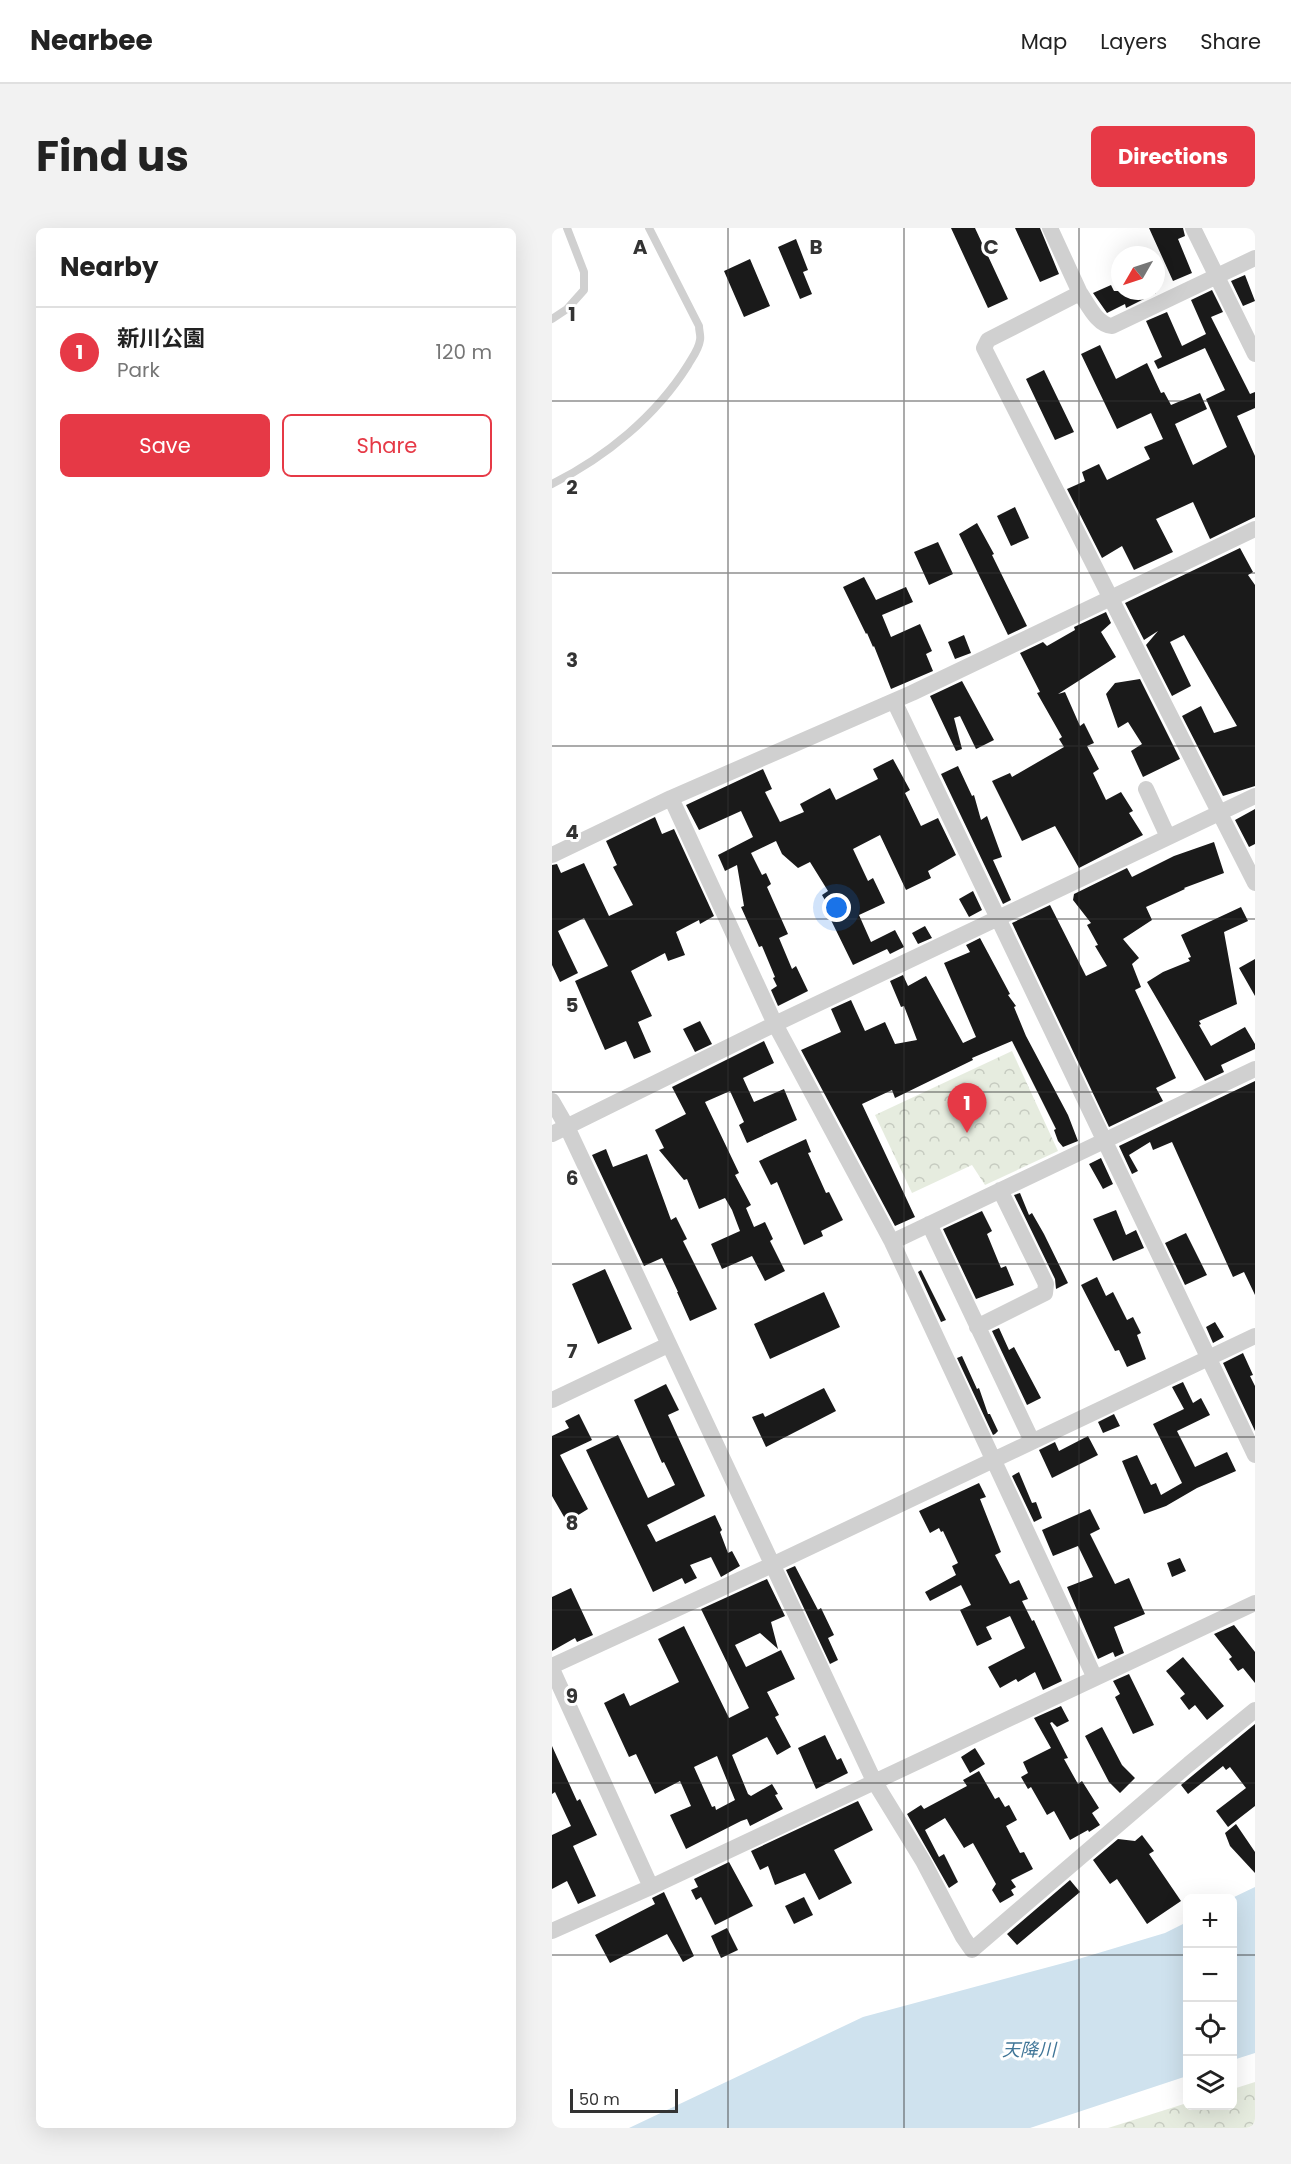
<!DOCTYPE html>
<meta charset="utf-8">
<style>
body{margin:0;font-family:Poppins,"Noto Sans JP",sans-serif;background:#f2f2f2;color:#222}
.controls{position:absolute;right:18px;bottom:18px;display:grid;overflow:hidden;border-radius:9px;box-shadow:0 6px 24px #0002}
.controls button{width:54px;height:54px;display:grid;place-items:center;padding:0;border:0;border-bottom:2px solid #e0e0e0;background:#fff;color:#222;font:30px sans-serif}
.compass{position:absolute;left:559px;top:18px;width:54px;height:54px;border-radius:50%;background:#fff;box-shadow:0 6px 24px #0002;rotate:231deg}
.scale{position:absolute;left:18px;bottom:15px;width:108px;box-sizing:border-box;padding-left:6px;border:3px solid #333;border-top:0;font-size:16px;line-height:21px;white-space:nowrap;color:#333;-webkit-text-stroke:4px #fff;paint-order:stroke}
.you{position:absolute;left:285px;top:680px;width:21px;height:21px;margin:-15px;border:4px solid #fff;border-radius:50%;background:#1a73e8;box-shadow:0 0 0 9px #1a73e833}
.badge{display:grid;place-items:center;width:39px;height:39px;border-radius:50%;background:#e63946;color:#fff;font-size:20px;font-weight:700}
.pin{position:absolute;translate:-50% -50px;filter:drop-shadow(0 2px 3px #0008)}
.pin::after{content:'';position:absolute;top:32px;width:21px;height:18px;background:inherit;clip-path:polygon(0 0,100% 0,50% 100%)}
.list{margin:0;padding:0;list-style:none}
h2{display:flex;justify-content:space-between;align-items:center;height:78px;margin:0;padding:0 24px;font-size:26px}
h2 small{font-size:20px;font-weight:400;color:#767676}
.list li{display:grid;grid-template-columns:39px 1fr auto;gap:18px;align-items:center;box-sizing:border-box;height:90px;padding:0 24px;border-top:2px solid #e0e0e0}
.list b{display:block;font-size:22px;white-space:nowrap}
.list p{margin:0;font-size:20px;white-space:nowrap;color:#767676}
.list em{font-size:20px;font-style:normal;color:#767676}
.actions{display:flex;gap:12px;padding:18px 24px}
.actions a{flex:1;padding:14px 0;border:2px solid #e63946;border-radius:9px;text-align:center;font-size:21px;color:#e63946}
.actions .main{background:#e63946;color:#fff}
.icon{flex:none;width:33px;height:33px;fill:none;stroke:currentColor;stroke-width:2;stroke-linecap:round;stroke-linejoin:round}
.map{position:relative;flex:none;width:703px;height:1900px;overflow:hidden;border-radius:9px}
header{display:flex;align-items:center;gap:36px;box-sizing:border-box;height:84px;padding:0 30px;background:#fff;border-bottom:2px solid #e0e0e0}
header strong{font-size:28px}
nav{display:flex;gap:33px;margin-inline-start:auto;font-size:21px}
.intro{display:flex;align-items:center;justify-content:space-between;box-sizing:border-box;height:144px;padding:0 36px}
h1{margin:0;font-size:42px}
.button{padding:15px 27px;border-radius:9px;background:#e63946;color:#fff;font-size:21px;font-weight:700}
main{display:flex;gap:36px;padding:0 36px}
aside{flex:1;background:#fff;border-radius:9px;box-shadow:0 6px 24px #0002}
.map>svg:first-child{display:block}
</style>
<header>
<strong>Nearbee</strong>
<nav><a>Map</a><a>Layers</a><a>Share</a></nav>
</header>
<div class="intro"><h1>Find us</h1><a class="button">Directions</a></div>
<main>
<aside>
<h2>Nearby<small></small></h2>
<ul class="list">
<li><span class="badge">1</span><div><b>新川公園</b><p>Park</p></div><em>120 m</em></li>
</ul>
<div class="actions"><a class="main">Save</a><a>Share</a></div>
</aside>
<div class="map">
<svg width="703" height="1900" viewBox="0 0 703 1900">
<defs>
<pattern id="forest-crowns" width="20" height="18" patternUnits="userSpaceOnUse" patternTransform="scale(1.5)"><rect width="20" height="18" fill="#e6ecdf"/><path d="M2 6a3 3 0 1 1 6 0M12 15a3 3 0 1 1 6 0" fill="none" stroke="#c6cbc0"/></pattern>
</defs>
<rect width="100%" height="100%" fill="#fff"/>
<path fill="url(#forest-crowns)" d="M460 823 506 923 433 957 420 937 360 965 323 887Z
M703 1854V1900H556L635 1875 636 1878H680L681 1861Z"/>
<path fill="#cfe2ee" d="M703 1659V1825L681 1832 680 1670Z
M635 1694V1848L478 1900H77L311 1789 523 1732 613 1705Z"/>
<path fill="#1a1a1a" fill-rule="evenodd" d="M399 0H423L456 71 436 80Z
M463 0H488L507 46 488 54Z
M597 0H631L633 8 626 11 640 45 621 53Z
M244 11 256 42 251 44 260 66 248 71 226 19Z
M198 31 218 78 192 89 172 43Z
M693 47 703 73 691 78 679 53Z
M559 57 562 63H603L604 65 574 80 573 76 555 85 541 65Z
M660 62 671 84 659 89 698 166 703 164V180L685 188 703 228V289L658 311 641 274 604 291 621 324 582 342 570 318 550 330 515 261 533 253 530 244 547 236 555 252 598 231 592 219 611 211 599 185 565 201 529 126 548 117 564 151 595 135 609 165 612 164 619 177 648 165 655 181 623 196 641 237 675 219 654 171 673 162 653 120 606 141 602 133 610 129 594 93 615 84 630 118 654 106 639 72Z
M492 142 522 204 503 212 474 151Z
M463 279 477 310 459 318 445 288Z
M425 295 442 326 440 327 441 329 475 398 456 407 407 306Z
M386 314 401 346 377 357 362 324Z
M688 320 701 344 696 347 703 357V558L671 568 630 488 649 478 662 505 685 498 632 407 618 414 639 458 620 468 594 417 606 403 592 412 573 375Z
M312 349 324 372 354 359 361 374 330 387 339 409 368 396 380 423 374 426 381 443 339 461 322 418 321 419 315 405 314 406 291 359Z
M554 384 559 395 549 404 564 429 506 466 513 464 528 498 532 495 542 515 535 518 547 541 541 545 554 572 569 564 581 583 577 585 591 607 527 640 503 598 470 613 440 553 458 545 460 549 512 519 507 511 510 509 485 465 488 464 468 425 491 414 495 418 523 402 522 399Z
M412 407 419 425 403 431 396 414Z
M588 451 628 531 591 549 579 523 590 516 576 494 566 500 554 466 563 455Z
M410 453 442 512 424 521 408 488 402 490 410 521 404 523 378 468Z
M341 531 358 562 353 565 369 598 386 590 404 627 376 643 379 650 354 662 328 607 301 621 316 653 321 650 333 675 307 687 319 714 343 702 352 719 338 726 335 721 301 737 277 688 281 686 270 667 276 663 258 634 246 640 230 626 224 613 199 625 210 647 214 645 219 656 215 659 236 706 227 710 240 741 244 738 256 763 226 778 219 762 225 758 221 750 223 749 210 718 207 719 189 679 192 678 185 637 173 643 166 627 201 609 189 583 147 602 134 577 211 541 220 561 213 564 228 594 252 584 248 576 278 560 284 572 326 551 321 541Z
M406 538 420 568 422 567 429 592 435 588 450 629 441 632 459 672 451 676 389 546Z
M703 581V616L697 619 683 592Z
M103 589 110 606 122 601 162 688 148 696 147 692 124 704 133 727 116 733 113 725 79 743 100 788 86 794 99 824 82 831 74 813 53 822 23 753 56 738 32 690 6 703 26 745 8 754 0 737V637L5 636 9 645 32 635 57 688 81 677 61 639 65 637 54 613Z
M662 614 672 645 632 660 633 661 594 679 600 692 571 711 587 730 580 736 589 759 583 762 624 850 604 860 611 873 557 899 460 695 498 677 534 748 555 738 543 718 546 717 535 697 539 695 521 672 522 666 575 640 580 649 622 628Z
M421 663 430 682 417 689 407 671Z
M689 679 696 693 672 704 685 776 647 793 649 796 647 797 659 818 693 799 703 816V821L669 837 672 844 653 853 595 754 611 744 638 733 636 730 639 729 629 707Z
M373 698 380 710 366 716 360 705Z
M428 710 458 766 456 767 464 778 462 779 474 808 516 887 526 913 511 919 506 913 502 902 504 901 460 813 420 830 421 832 343 870 340 862 310 876 363 989 343 998 249 822 289 804 279 781 299 772 313 803 333 794 343 816 365 812 352 778 349 779 338 753 351 747 356 758 374 748 411 815 424 809 392 735 418 724 414 717Z
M703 731V768L687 740Z
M148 793 160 816 143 824 131 801Z
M212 813 222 835 191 850 202 874 232 861 245 892 195 915 187 897 192 894 178 863 153 874 187 945 183 947 199 977 194 980 202 999 213 994 221 1011 218 1013 233 1043 213 1053 200 1028 170 1041 159 1016 188 1003 180 982 173 970 147 981 135 951 132 952 107 922 112 920 103 902 134 886 120 859Z
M703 853V1067L692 1044 681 1049 620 914 601 922 598 914 577 927 586 943 580 946 567 918Z
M254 911 259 924 256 925 274 965 277 964 291 992 269 1003 271 1008 252 1017 225 954 219 957 207 933Z
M54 921 61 939 95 926 119 992 124 989 135 1011 131 1013 165 1081 138 1093 125 1064H126L110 1030 92 1038 40 927Z
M549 930 561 956 551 961 537 936Z
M468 965 477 987 480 985 492 1006 516 1055 504 1061 503 1051 462 967Z
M564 982 574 1007 584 1002 592 1020 561 1033 541 991Z
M430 983 440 1003 435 1006 449 1040 454 1038 462 1057 424 1071 391 1001Z
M634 1005 655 1047 633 1057 613 1015Z
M53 1041 80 1101 46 1116 20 1056Z
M369 1042 394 1092 389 1094 366 1044Z
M545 1049 554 1068 561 1064 575 1092 581 1089 589 1105 585 1107 594 1131 575 1139 567 1122 563 1123 529 1057Z
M272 1064 288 1099 218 1131 202 1096Z
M663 1094 672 1109 661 1115 654 1099Z
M447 1100 457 1122 462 1119 489 1170 475 1177 440 1103Z
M691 1125 701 1147 698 1148 703 1158V1203L671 1135Z
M410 1128 425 1161 427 1160 436 1186H438L446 1203 443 1206 441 1207 405 1130Z
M631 1154 641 1175 649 1170 658 1187 625 1203 643 1239 675 1224 684 1243 645 1260 614 1278 592 1286 570 1233 585 1227 599 1257 604 1255 609 1267 630 1255 601 1196 632 1181 620 1159Z
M114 1156 127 1182 116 1187 153 1268 95 1297 104 1314 163 1287 170 1302 168 1304 176 1325 180 1323 188 1338 169 1349 159 1329 138 1337 145 1350 133 1356 130 1350 101 1364 34 1222 66 1207 96 1270 123 1257 112 1234 110 1235 82 1172Z
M272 1160 284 1183 214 1219 200 1189 211 1185 213 1189Z
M27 1186 40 1212 8 1227 36 1281 15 1294 0 1268V1208L17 1200 13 1193Z
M562 1186 568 1198 551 1205 546 1194Z
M536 1208 546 1227 500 1250 487 1222 503 1214 507 1223Z
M467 1244 480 1275 484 1274 490 1290 482 1294 460 1248Z
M427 1255 434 1269 428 1271 449 1324 443 1327 458 1356 467 1352 476 1371 470 1373 480 1393 482 1392 510 1453 491 1462 483 1444 466 1454 464 1451 448 1460 436 1439 473 1420 458 1388 434 1399 440 1411 425 1418 408 1382 419 1377 409 1357 378 1373 373 1364 404 1347 400 1338 406 1335 391 1303 389 1304 387 1300 378 1305 367 1283Z
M538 1281 548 1301 538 1306 563 1356 577 1350 593 1386 562 1399 572 1425 563 1429 561 1424 546 1431 515 1359 541 1349 526 1318 501 1328 490 1302Z
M628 1330 634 1343 620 1349 615 1335Z
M243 1338 266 1382 269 1380 282 1407 276 1410 286 1432 278 1436 234 1342Z
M215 1351 233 1388 219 1394 226 1421 208 1405 183 1417 194 1439 229 1422 243 1451 215 1464 227 1487 223 1489 239 1519 225 1527 215 1509 180 1527 196 1566 199 1568 220 1556 226 1566 223 1567 231 1581 198 1598 195 1591 189 1593 134 1621 118 1587 139 1578 128 1553 103 1566 84 1526 77 1529 52 1475 72 1465 78 1478 127 1454 106 1411 132 1398 177 1490 197 1480 149 1381ZM165 1528 183 1572 164 1582 163 1578 160 1579 142 1539Z
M19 1360 41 1407 25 1414 23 1410 0 1423V1369Z
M682 1397 703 1424V1455L691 1440 686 1443 677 1431 680 1429 662 1406Z
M631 1429 672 1478 655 1492 643 1477 637 1482 628 1470 633 1466 614 1443Z
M577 1446 602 1497 581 1506 563 1469 568 1466 561 1453Z
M509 1478 517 1493 505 1499 500 1494 498 1495 516 1530 512 1531 526 1556 530 1553 547 1580 540 1585 548 1597 537 1604 536 1602 518 1612 502 1583 495 1587 479 1559 476 1561 469 1549 476 1545 471 1534 499 1520 482 1490Z
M703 1496V1578L676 1599 664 1583 694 1560 678 1539 674 1542 671 1538 636 1566 629 1557Z
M550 1499 570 1537 583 1550 568 1565 557 1554 533 1508Z
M273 1507 285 1532 289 1530 296 1545 264 1561 246 1520Z
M0 1518 25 1573 28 1571 45 1607 21 1618 44 1668 26 1676 15 1653 0 1661V1607L19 1598 3 1564 0 1566Z
M423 1520 433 1536 418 1545 409 1529Z
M427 1543 443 1571 447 1569 453 1579 457 1577 465 1592 454 1598 468 1625 472 1624 481 1641 459 1652 464 1659 459 1662 462 1667 448 1675 440 1662 444 1656 421 1615 412 1620 393 1590 373 1602 387 1629 392 1626 406 1654 397 1660 355 1586 369 1577 372 1581 415 1558 411 1552Z
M306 1573 321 1602 282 1622 300 1655 267 1672 253 1645 223 1657 216 1638 208 1642 199 1623Z
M684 1596 703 1624V1645L678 1618 673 1605Z
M590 1607 602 1623 597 1626 629 1673 595 1696 565 1651 558 1656 541 1632 566 1611 583 1613Z
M177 1634 201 1678 163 1697 149 1669 144 1672 139 1662 146 1659 142 1651Z
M518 1652 528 1664 465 1717 455 1706Z
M112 1664 142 1728 131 1734 115 1706 58 1735 43 1707 103 1676 100 1670Z
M252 1669 261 1687 242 1696 233 1678Z
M175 1700 186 1722 169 1730 159 1708Z"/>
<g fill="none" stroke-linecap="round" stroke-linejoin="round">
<path stroke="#d0d0d0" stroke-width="8" d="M0 91 15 81 32 62V44L15 0
M0 256C54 229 104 188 136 137 140 130 147 121 148 112 149 108 147 103 147 98L97 0"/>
<path stroke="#d0d0d0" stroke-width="16" d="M498 0 528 65 436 112 432 120 703 655
M641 0 703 126
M528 65C536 76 545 97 560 98L703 30
M342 473 703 1227
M594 561 616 609
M119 570 223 796 340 1014 543 1450
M0 627 119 570 360 465 703 301
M0 873 15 899 322 1553 371 1633 411 1709 420 1722 637 1536 703 1482
M0 906 223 796 703 568
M377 996 480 1213
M340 1014 703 841
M425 1099 493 1065 494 1056 448 962
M0 1172 116 1117
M0 1438 220 1337 703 1108
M0 1441 99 1659
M0 1703 99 1659 703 1375"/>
</g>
<path fill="none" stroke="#333" stroke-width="1.5" stroke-opacity="0.55" d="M176 0V1900M352 0V1900M527 0V1900M0 173H703M0 345H703M0 518H703M0 691H703M0 864H703M0 1036H703M0 1209H703M0 1382H703M0 1555H703M0 1727H636M680 1727H703"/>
<g text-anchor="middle" stroke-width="6" stroke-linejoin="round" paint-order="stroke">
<g font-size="18" font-style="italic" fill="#3f7597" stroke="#fff">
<text x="477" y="1828">天降川</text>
</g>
</g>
<g font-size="20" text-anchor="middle" font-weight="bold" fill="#333" stroke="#fff" stroke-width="6" stroke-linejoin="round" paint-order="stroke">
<text x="88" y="26">A</text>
<text x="264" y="26">B</text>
<text x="439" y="26">C</text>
<text x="20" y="93">1</text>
<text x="20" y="266">2</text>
<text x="20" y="439">3</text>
<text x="20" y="611">4</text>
<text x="20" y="784">5</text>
<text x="20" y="957">6</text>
<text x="20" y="1130">7</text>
<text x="20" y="1302">8</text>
<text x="20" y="1475">9</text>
</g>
</svg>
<div class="controls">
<button>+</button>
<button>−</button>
<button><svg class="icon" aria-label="locate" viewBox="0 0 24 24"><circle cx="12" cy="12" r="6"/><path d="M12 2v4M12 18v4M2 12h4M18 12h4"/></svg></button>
<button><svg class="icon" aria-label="layers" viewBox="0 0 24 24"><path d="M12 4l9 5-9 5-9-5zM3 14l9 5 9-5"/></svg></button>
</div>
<svg class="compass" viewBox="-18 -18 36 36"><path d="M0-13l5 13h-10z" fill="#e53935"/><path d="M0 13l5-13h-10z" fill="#767676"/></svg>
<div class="scale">50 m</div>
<div class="you"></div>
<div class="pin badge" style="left:415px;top:905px">1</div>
</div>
</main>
